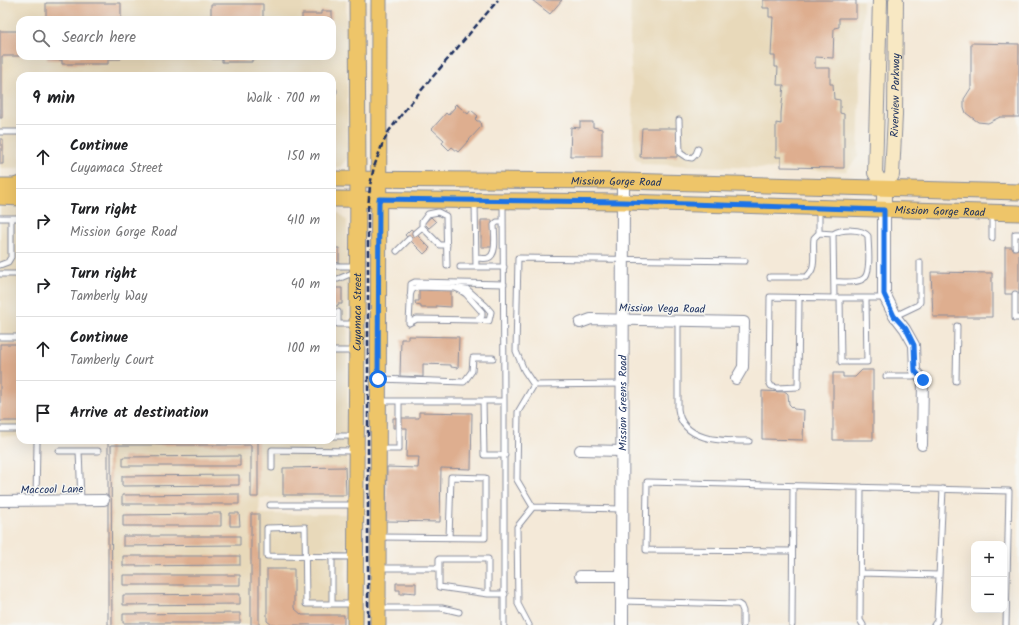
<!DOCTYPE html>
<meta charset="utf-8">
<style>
body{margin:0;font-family:Kalam,sans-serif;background:#f6f6f6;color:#202124}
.controls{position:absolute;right:12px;bottom:12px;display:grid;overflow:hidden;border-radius:8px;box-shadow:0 4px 16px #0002}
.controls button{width:36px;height:36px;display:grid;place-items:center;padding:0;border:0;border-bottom:1px solid #e0e0e0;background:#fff;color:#202124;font:20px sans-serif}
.stop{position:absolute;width:12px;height:12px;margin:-9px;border:3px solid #1a73e8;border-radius:50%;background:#fff}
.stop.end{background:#1a73e8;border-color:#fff;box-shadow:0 1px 4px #0008}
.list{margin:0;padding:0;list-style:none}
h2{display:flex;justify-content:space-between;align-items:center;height:52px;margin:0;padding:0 16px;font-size:17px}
h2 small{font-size:13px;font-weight:400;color:#757577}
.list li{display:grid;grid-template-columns:26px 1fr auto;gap:12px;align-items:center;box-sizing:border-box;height:64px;padding:0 16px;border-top:1px solid #e0e0e0}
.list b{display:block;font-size:15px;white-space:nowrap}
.list p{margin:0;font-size:13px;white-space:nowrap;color:#757577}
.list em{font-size:13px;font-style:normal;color:#757577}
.icon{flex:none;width:22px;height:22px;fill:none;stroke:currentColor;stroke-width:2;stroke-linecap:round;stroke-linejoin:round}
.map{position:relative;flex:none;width:1019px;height:625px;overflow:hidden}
.search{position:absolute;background:#fff;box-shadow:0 4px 16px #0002;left:16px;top:16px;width:320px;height:44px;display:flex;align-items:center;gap:10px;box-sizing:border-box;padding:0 14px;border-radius:12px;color:#757577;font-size:15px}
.panel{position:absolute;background:#fff;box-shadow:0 4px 16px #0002;left:16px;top:72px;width:320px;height:372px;border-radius:12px}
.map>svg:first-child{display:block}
</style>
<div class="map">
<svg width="1019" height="625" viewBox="0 0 1019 625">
<rect width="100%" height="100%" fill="#f6f6f2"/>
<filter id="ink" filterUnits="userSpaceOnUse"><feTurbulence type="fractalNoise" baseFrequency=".025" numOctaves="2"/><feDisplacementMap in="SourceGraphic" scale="8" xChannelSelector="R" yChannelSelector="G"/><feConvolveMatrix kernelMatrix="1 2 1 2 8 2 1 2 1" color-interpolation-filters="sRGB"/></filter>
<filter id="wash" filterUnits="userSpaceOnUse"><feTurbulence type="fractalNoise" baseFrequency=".012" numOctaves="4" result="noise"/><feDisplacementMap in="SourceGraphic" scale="16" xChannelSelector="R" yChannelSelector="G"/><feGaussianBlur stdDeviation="0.9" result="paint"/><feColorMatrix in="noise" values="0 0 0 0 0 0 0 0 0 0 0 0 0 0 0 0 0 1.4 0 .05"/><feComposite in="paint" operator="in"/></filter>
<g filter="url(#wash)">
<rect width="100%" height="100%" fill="#f4e9d8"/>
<path fill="#e8d9ba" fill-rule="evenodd" d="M0 0H346L348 158 340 167H332V76H20V168H0ZM20 20H332V56H20Z
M631 0H863L858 157 846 171 642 164 634 156 630 36Z
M0 206H20V437L0 436Z
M332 213H339L347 221 348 319 347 358V427L348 495 345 498H260L259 514H348L344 625H108L107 440H332Z"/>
<g id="blocks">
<path fill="#deae8f" d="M532 0H562L550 14Z
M763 0H856V18H839V27L834 28 833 58 815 57V68H830V84H833L834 99 840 100V113L844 114V168L781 167V157H776V123L781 124V113L784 85H777L778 67H775V56H771L773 17H769V8H763Z
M46 3H121V20H46Z
M211 4H263V20H211Z
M321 11H332V20H302V14H321Z
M0 31H20V56H2V118H0Z
M971 43 1019 44V117H1000L988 123 978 122 966 113 964 107V99L971 88Z
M47 56H121V59H108V64H62V60H47Z
M211 56H263V59H252V62H222V59H212Z
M456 104 468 114 471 110 478 116 475 119 477 121H480L481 127 458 152 452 147 449 150 442 143 444 140 432 129 446 113 448 115 455 107 454 106Z
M580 122H593V127L602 129V156H570L571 127 580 128Z
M642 128H677V157H640Z
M0 139H3V164H0Z
M431 217 436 222 429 228 424 223Z
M481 220H492V247H481Z
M411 229 430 248 424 254 405 235Z
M1005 247H1019V294H1005Z
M332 248H339V263H332Z
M931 272 992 273V317H933Z
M332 288H342V304H338V306H332Z
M419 290H451V307L436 306V308H421V306L416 305 415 301H419Z
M408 336 459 337 458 368 451 367V365L423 364V377L400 376 401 339H408Z
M0 344H20V421H0Z
M862 370H873V440H833V373H843V377H855Z
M762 391 786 392 788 394 789 404 794 409 804 410 803 440 762 439Z
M419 412 472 413 471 469 441 468 440 522 386 521 387 467 418 468 419 457H406L407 428H393V418H419Z
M108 440H258V497H251V445H111L112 625H108Z
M240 456V466H123V457Z
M345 467 346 495H283V468Z
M239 475V485L122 486V476Z
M239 494V504H122V495Z
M208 513H221V526H123V515L208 514Z
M230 513H239L240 526H230Z
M251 514H259V625H251Z
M123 536H240V545L123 546Z
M123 556H240V565L123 566Z
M267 569H294V608L302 615H344V625H272L267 621Z
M123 575H240V585H123Z
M396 583H416V593L404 592V594H400V590H396Z
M240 594V604L123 605V595Z
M240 613V623H123V614Z"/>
</g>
</g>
<g filter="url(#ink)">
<use href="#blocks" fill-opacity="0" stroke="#888c9b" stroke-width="1"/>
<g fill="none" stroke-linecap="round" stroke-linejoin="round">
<g stroke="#888c9b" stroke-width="7">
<path id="service" d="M332 91H334
M679 120 680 153 686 157 692 158 696 154 698 149
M0 132H18
M475 202 476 267
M819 210V233L833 234 834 298H885
M0 218H20
M422 227 440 245H447
M415 233 422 227V222L428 214 438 212 446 216 447 266
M833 234C841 229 862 228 868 236 868 245 872 274 863 279 856 284 842 281 834 282
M992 238V213
M1015 247V234H1019
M397 251 409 239
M476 258C480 258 485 259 488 258 498 255 494 233 494 225L497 222H503
M0 265 8 262 11 257V218
M332 266H355
M460 267H504
M0 274H20
M770 277H806C818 269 812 251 814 238L819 233
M332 279H338L350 274
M458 288 467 289 485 305 491 312 489 321 477 320
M1015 294V318H1019
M410 296 412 290 417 287 455 288 460 290 466 294 482 312V316L477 320 417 319 409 323 411 284 415 282 504 284
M799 298 798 387 777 388 771 386 769 382 770 297 834 298
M840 298 841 362H867L866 298
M332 312H338V324H355
M895 316 918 305 920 302V262
M678 321V409C682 442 723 441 749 441
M0 337H20
M332 351H355
M886 376H913L918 374
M379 379 464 382 472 371 473 358H493
M956 381 957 326
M623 384 534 385 524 370 516 351 518 258 745 261
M534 385 518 412 517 480 533 507 622 509
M379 401H504L503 203
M483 401 484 455H505
M0 429H20
M332 436H355
M379 449H399V401
M59 451H98
M79 451 81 501
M272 468V450L355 451
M861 487 860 620 863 625
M36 501 37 443
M270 505H355
M379 537 485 538V478L451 477 449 538
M792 551 646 550 647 482 1009 491 1006 625
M332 556V604
M353 557 267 556V528L305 527 306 604H354
M379 568H439V559H488V594H505
M439 568V587L488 594
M861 573 939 575
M622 601 738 604 741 606 743 611V625
M379 608H442L459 612
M504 625V401
M529 625 518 604 517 527 533 507
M792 625 793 486
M934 625 937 621 943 489"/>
</g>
<g stroke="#888c9b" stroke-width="12">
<path id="minor" d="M895 316 905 329 914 345 915 371 923 380 922 445
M580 323 591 319 744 322 743 367 736 379
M580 450 622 451
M0 501 104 500
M580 576H622"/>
</g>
<g stroke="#888c9b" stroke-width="14">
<g id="tertiary">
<path d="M884 209V294L895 316"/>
<path id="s1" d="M622 625 623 181"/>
</g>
</g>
<g stroke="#888c9b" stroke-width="16">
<g id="secondary">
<path d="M880 0 875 173 884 188V209"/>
<path id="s2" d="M884 188 892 175 895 115 896 0"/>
</g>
</g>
<g stroke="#888c9b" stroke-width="17">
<g id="primary">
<path id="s3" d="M332 179 623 181 1019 192"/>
<path d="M0 186H14L20 184"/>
<path d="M0 197 20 198"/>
<path id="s4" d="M332 199 623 202 1019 213"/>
<path id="s5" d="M355 625 358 179 357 0"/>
<path d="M378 625 379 0"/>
</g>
</g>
<use href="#service" stroke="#fff" stroke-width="5"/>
<use href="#minor" stroke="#fff" stroke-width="10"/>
<use href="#tertiary" stroke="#fff" stroke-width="12"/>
<use href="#secondary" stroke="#f8e8c3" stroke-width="14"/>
<use href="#primary" stroke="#eec569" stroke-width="15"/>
<path stroke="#1b2f5e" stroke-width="2.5" stroke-dasharray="6 3" stroke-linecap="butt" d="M368 625V209L370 185 374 167 382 145 389 131 408 106 498 0"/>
</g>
</g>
<g fill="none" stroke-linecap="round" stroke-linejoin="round" filter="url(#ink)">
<path stroke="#1a73e8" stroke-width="5" d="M378 379 379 199 623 202 884 210V294L894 316 906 329 914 345 915 371 923 380"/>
</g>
<g text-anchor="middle" stroke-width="3" stroke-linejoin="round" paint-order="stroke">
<g font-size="11" fill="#1b2f5e" stroke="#f6f6f2">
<text dy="4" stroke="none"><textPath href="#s2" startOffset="95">Riverview Parkway</textPath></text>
<text dy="4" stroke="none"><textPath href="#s3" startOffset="284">Mission Gorge Road</textPath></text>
<text dy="4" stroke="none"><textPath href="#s4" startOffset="608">Mission Gorge Road</textPath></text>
<text transform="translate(662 308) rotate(1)" y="4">Mission Vega Road</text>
<text dy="4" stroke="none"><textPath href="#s5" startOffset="313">Cuyamaca Street</textPath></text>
<text dy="4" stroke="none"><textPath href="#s1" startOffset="222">Mission Greens Road</textPath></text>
<text transform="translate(52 489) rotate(-1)" y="4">Maccool Lane</text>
</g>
</g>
</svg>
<div class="controls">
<button>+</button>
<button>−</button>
</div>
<div class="stop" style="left:378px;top:379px"></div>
<div class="stop end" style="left:923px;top:380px"></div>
<div class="search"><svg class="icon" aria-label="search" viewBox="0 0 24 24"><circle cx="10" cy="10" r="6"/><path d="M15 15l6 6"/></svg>Search here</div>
<section class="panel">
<h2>9 min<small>Walk · 700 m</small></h2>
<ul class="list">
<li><svg class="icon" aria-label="ahead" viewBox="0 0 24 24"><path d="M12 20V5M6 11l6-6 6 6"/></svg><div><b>Continue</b><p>Cuyamaca Street</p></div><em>150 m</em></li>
<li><svg class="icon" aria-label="right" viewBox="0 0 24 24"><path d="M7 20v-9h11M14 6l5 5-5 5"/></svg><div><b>Turn right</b><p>Mission Gorge Road</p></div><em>410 m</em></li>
<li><svg class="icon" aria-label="right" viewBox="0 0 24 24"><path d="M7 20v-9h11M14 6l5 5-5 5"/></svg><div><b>Turn right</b><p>Tamberly Way</p></div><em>40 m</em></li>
<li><svg class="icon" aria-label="ahead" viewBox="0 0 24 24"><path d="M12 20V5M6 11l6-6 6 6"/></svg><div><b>Continue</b><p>Tamberly Court</p></div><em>100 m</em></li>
<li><svg class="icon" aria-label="arrive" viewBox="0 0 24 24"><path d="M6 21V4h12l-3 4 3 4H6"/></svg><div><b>Arrive at destination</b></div></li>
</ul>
</section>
</div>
